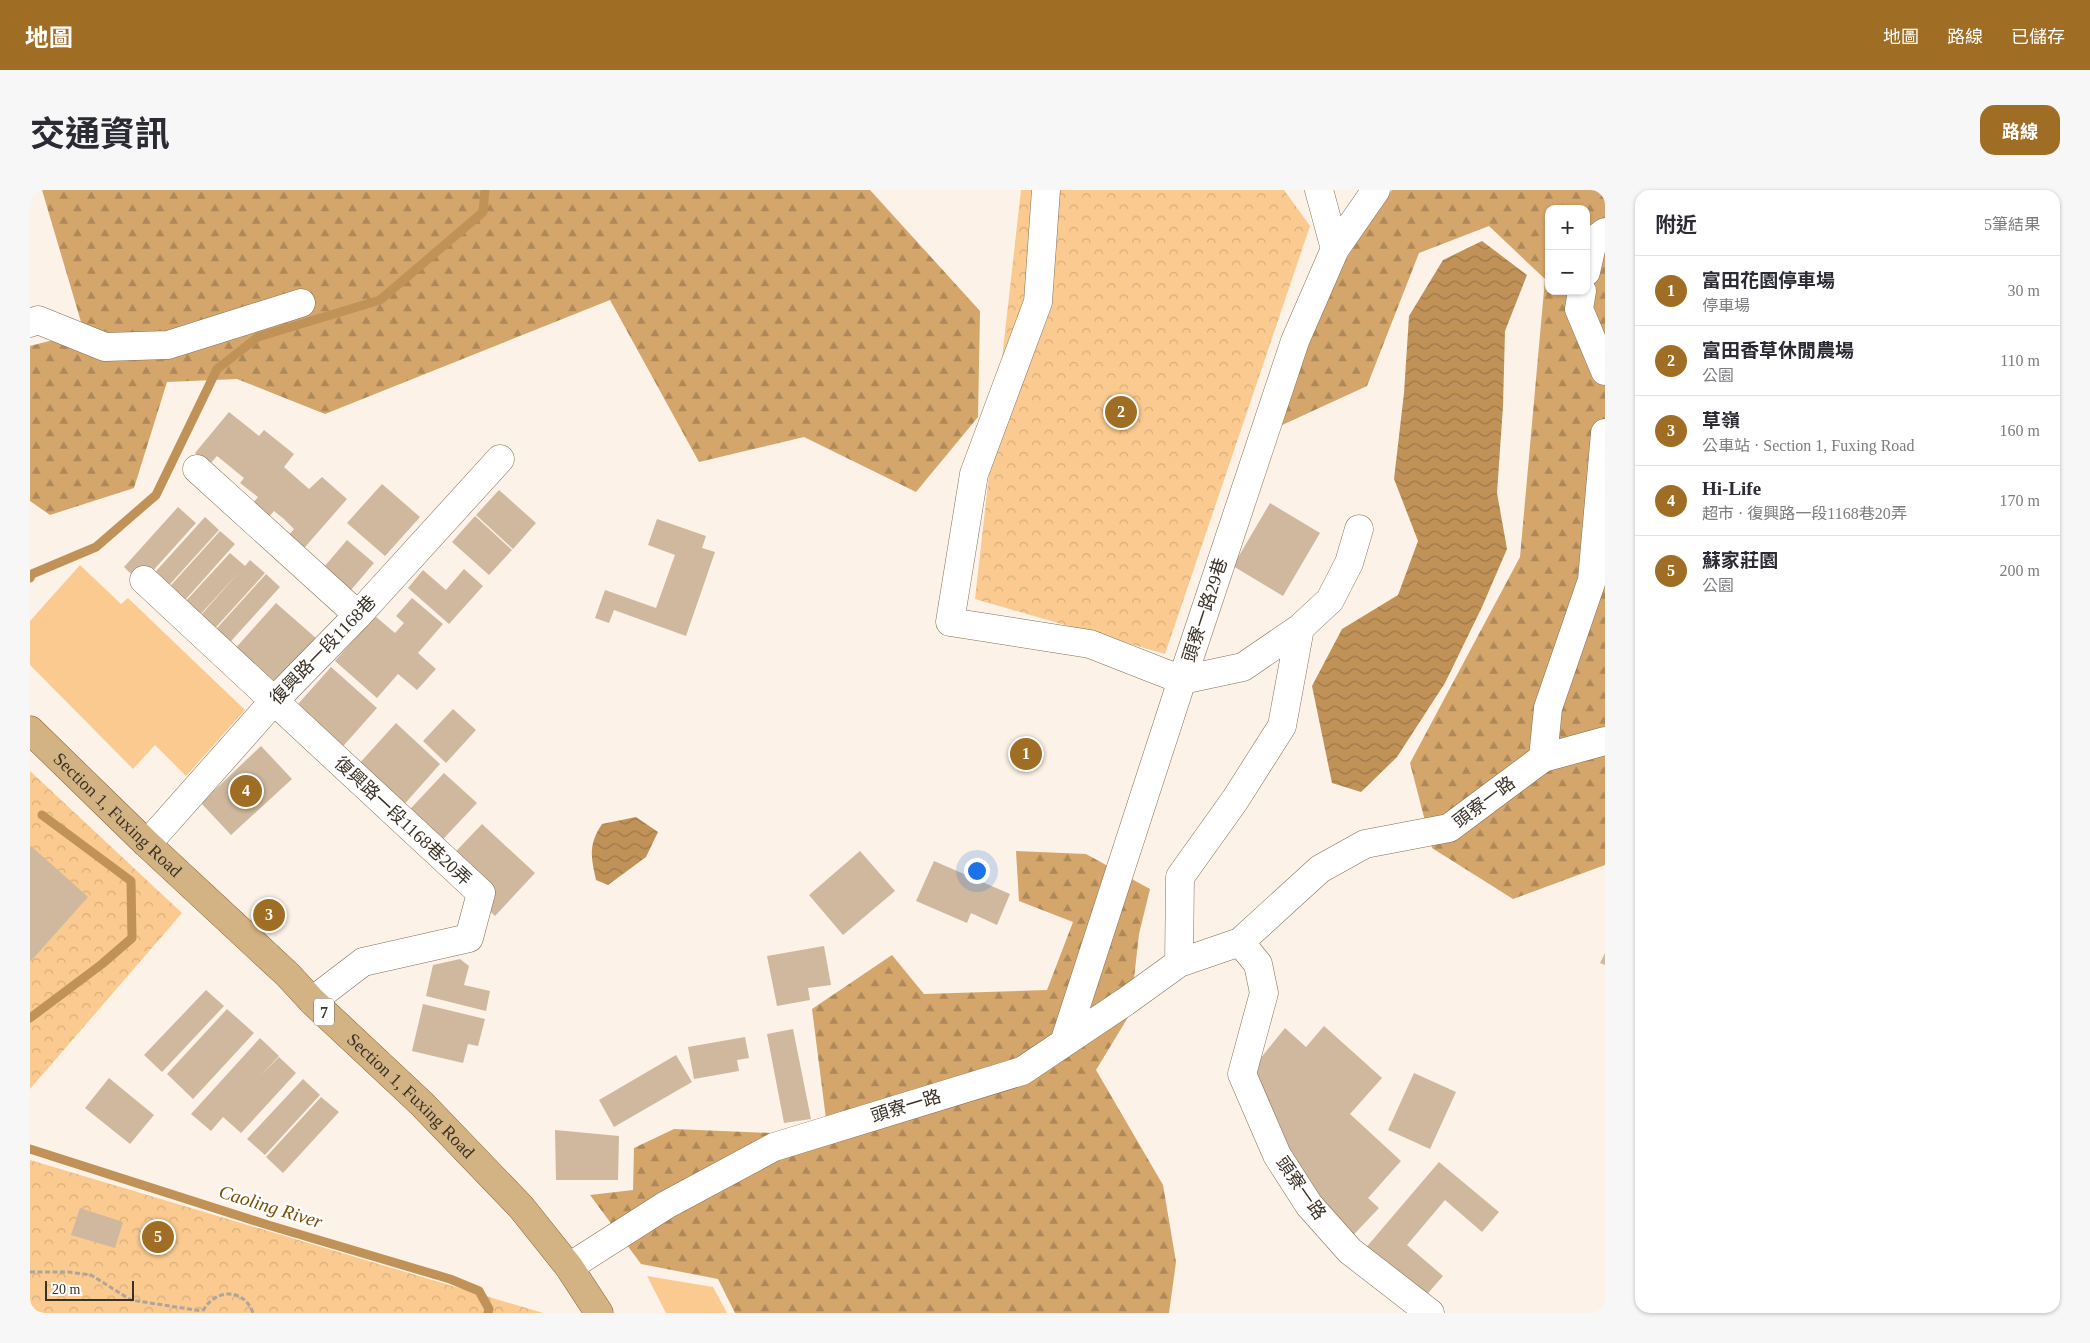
<!DOCTYPE html>
<html lang="zh-TW">
<meta charset="utf-8">
<style>
body{margin:0;font-family:"Times New Roman","Noto Sans TC",serif;background:#f7f7f7;color:#2b2b33}
.controls{position:absolute;right:15px;top:15px;display:grid;overflow:hidden;border-radius:10px;box-shadow:0 1px 4px #0004}
.controls button{width:45px;height:45px;display:grid;place-items:center;padding:0;border:0;border-bottom:1px solid #e1e1e2;background:#fff;color:#2b2b33;font:25px sans-serif}
.scale{position:absolute;left:15px;bottom:12px;width:89px;box-sizing:border-box;padding-left:5px;border:2px solid #3b3227;border-top:0;font-size:14px;line-height:18px;white-space:nowrap;color:#3b3227;-webkit-text-stroke:4px #fff;paint-order:stroke}
.you{position:absolute;left:946px;top:680px;width:18px;height:18px;margin:-12px;border:4px solid #fff;border-radius:50%;background:#1a73e8;box-shadow:0 0 0 8px #1a73e833}
.badge{display:grid;place-items:center;width:32px;height:32px;border-radius:50%;background:#a06d24;color:#fff;font-size:16px;font-weight:700}
.pin{position:absolute;translate:-50% -50%;border:2px solid #fff;box-shadow:0 1px 5px #0006}
.list{margin:0;padding:0;list-style:none}
h2{display:flex;justify-content:space-between;align-items:center;height:65px;margin:0;padding:0 20px;font-size:21px}
h2 small{font-size:16px;font-weight:400;color:#7c7c81}
.list li{display:grid;grid-template-columns:32px 1fr auto;gap:15px;align-items:center;box-sizing:border-box;height:70px;padding:0 20px;border-top:1px solid #e1e1e2}
.list b{display:block;font-size:19px;white-space:nowrap}
.list p{margin:0;font-size:16px;white-space:nowrap;color:#7c7c81}
.list em{font-size:16px;font-style:normal;color:#7c7c81}
.map{position:relative;flex:none;width:1575px;height:1123px;overflow:hidden;border-radius:15px}
header{display:flex;align-items:center;gap:30px;box-sizing:border-box;height:70px;padding:0 25px;background:#a06d24;color:#fff}
header strong{font-size:24px}
nav{display:flex;gap:28px;margin-inline-start:auto;font-size:18px}
.intro{display:flex;align-items:center;justify-content:space-between;box-sizing:border-box;height:120px;padding:0 30px}
h1{margin:0;font-size:35px}
.button{padding:12px 22px;border-radius:15px;background:#a06d24;color:#fff;font-size:18px;font-weight:700}
main{display:flex;gap:30px;padding:0 30px}
aside{flex:1;background:#fff;border-radius:15px;box-shadow:0 1px 4px #0004}
.map>svg:first-child{display:block}
</style>
<header>
<strong>地圖</strong>
<nav><a>地圖</a><a>路線</a><a>已儲存</a></nav>
</header>
<div class="intro"><h1>交通資訊</h1><a class="button">路線</a></div>
<main>
<div class="map">
<svg width="1575" height="1123" viewBox="0 0 1575 1123">
<defs>
<pattern id="forest-firs" width="22" height="20" patternUnits="userSpaceOnUse" patternTransform="scale(1.25)"><rect width="22" height="20" fill="#d5a66b"/><path d="M5 1l3.5 6h-7zM16 11l3.5 6h-7z" fill="#ae8858"/></pattern>
<pattern id="park-crowns" width="20" height="18" patternUnits="userSpaceOnUse" patternTransform="scale(1.25)"><rect width="20" height="18" fill="#faca90"/><path d="M2 6a3 3 0 1 1 6 0M12 15a3 3 0 1 1 6 0" fill="none" stroke="#d7ae7c"/></pattern>
<pattern id="water-waves" width="16" height="10" patternUnits="userSpaceOnUse" patternTransform="scale(1.25)"><rect width="16" height="10" fill="#c19258"/><path d="M0 5q4-4 8 0t8 0" fill="none" stroke="#9e7849"/></pattern>
</defs>
<rect width="100%" height="100%" fill="#fcf2e7"/>
<path fill="#faca90" d="M50 375 91 414 98 408 215 520 156 586 125 555 103 579 0 475V431Z
M617 1086 683 1097 697 1123H636Z"/>
<path fill="url(#forest-firs)" fill-rule="evenodd" d="M12 0H840L950 121 948 227 886 302 774 247 669 272 580 110 295 224 207 189 137 192 104 298 20 325 0 311V156L54 142Z
M1362 0H1575V675L1483 709 1402 658 1380 573 1490 367 1515 89 1459 36 1389 63 1337 196 1250 236 1288 111ZM1519 19H1556V101H1519Z
M986 661 1056 664 1120 699 1109 744 1100 824 1066 880 1133 995 1146 1072 1139 1123H705L688 1089 611 1074 560 1005 603 1000 604 958 644 939 742 943 796 929 782 819 862 765 894 804 1017 800 1043 732 989 711Z"/>
<path fill="url(#park-crowns)" d="M991 0H1254L1280 36 1135 464 945 409Z
M0 581 152 723 0 899Z
M0 970 513 1123H0Z"/>
<path fill="url(#water-waves)" d="M1452 51 1497 85 1475 141 1473 216 1467 303 1477 359 1452 417 1415 493 1367 567 1331 602 1302 593 1282 496 1312 439 1368 405 1388 351 1364 289 1374 203 1379 126 1413 70Z
M606 627 628 642 616 667 578 695 566 690C561 667 558 655 572 634Z"/>
<g fill="none" stroke-linecap="round" stroke-linejoin="round">
<path stroke="#c19258" stroke-width="9" d="M0 388 2 384 66 357 126 305 187 179 228 147 350 110 453 22 455 0
M0 828 72 774 102 748 101 691 12 625
M0 959 238 1035 420 1089 449 1101 459 1119 458 1123"/>
</g>
<path fill="#cfb89d" d="M199 222 229 246 234 240 264 264 254 277 279 299 292 287 317 309 269 364 254 351 264 339 254 329 244 321 233 334 217 320 228 307 210 293 214 288 187 266 180 274 165 263Z
M352 294 390 327 355 366 317 333Z
M469 300 506 333 483 359 446 325Z
M1240 313 1290 343 1253 406 1203 376Z
M148 317 166 333 111 394 94 377Z
M445 326 482 360 459 385 422 352Z
M175 327 189 340 132 403 117 391Z
M627 329 676 346 672 358 685 362 656 446 584 420 579 433 565 428 575 400 626 418 645 365 618 355Z
M190 341 205 354 148 418 133 404Z
M317 350 344 373 321 400 294 377Z
M200 363 215 376 220 370 235 383 178 446 163 434 211 380 157 439 142 426Z
M434 379 453 396 419 434 378 398 393 380 416 400Z
M236 384 250 397 193 460 179 447Z
M382 408 413 434 388 463 406 479 387 500 368 484 347 508 305 471 345 426 365 443 374 433 366 426Z
M246 413 287 449 235 508 194 471Z
M301 477 347 518 299 572 253 531Z
M423 519 446 540 416 573 393 551Z
M366 533 410 574 363 627 318 586Z
M231 556 262 589 201 645 171 613Z
M414 583 447 613 401 662 369 631Z
M452 634 505 683 465 726 412 676Z
M1 656 58 707 0 772V657Z
M830 661 865 701 813 745 779 705Z
M904 671 980 704 967 735 941 723 937 733 886 711Z
M794 756 801 795 778 798 780 810 747 816 737 766Z
M1575 763V775L1570 773Z
M430 769 439 776 434 795 460 801 456 821 396 806 403 775Z
M176 800 194 816 132 882 114 865Z
M393 814 455 829 448 856 438 854 433 873 382 861Z
M197 819 224 843 163 909 137 884Z
M1294 836 1352 888 1320 924 1371 971 1338 1008 1349 1018 1311 1058 1205 900 1255 838 1276 857Z
M763 839 781 929 754 933 737 844Z
M715 847 719 868 707 870 709 881 664 889 658 857Z
M230 848 249 866 231 885 249 867 266 883 211 943 193 927 181 941 161 924Z
M646 865 662 892 584 937 569 910Z
M1384 883 1426 902 1400 959 1358 940Z
M79 888 124 925 100 954 55 918Z
M273 889 290 905 235 965 217 949Z
M291 907 309 922 253 983 236 967Z
M525 940 589 946 588 990H526Z
M1409 972 1469 1022 1452 1042 1415 1010 1377 1055 1413 1086 1386 1117 1328 1067Z
M50 1018 93 1032 85 1058 41 1045Z"/>
<g fill="none" stroke-linecap="round" stroke-linejoin="round">
<g stroke="#846f55" stroke-width="29">
<path id="minor" d="M1016 0 1008 112 944 284 920 432 1060 454 1152 490 1213 477 1270 438 1300 410 1319 373 1329 339
M1289 0 1305 59
M1556 82 1563 51 1575 42
M1552 101 1549 119 1575 181
M0 133 8 130 75 157 138 155 271 113
M167 279 328 425
M114 390 451 703 439 748 333 772 282 811
M1513 568 1518 518 1562 390 1575 243
M117 654 243 512 328 425 470 269
M1210 752 1290 679 1335 654 1419 638 1513 568 1575 551
M1149 773 1150 687 1205 610 1252 536 1270 438
M1034 853 1152 490 1265 151 1305 59 1346 0
M539 1077 636 1015 744 957 992 881 1095 812 1149 773 1210 752 1228 774 1234 803 1212 884 1247 965 1279 1015 1320 1061 1400 1123"/>
</g>
<g stroke="#8b632d" stroke-width="29">
<g id="major">
<path id="s1" d="M0 540 117 654 258 785 282 811 392 914 491 1017 539 1077 569 1123"/>
</g>
</g>
<path stroke="#aea499" stroke-width="3" stroke-dasharray="5 2.5" stroke-linecap="butt" d="M0 1082H38L61 1085 101 1110 172 1121
M173 1121C184 1099 214 1097 223 1123"/>
<use href="#minor" stroke="#fff" stroke-width="28"/>
<use href="#major" stroke="#d3b283" stroke-width="28"/>
</g>
<g text-anchor="middle" stroke-width="5" stroke-linejoin="round" paint-order="stroke">
<rect fill="#fff" stroke="#767068" stroke-width="1" x="284" y="808.5" width="20" height="27" rx="4"/>
<g font-size="16" font-weight="bold" fill="#3b3227">
<text x="294" y="828">7</text>
</g>
<g font-size="18" fill="#3b3227" stroke="#fff">
<text transform="translate(1175 420) rotate(-72)" y="6">頭寮一路29巷</text>
<text transform="translate(293 460) rotate(-46)" y="6">復興路一段1168巷</text>
<text transform="translate(1454 612) rotate(-37)" y="6">頭寮一路</text>
<text dy="6" stroke="none"><textPath href="#s1" startOffset="122">Section 1, Fuxing Road</textPath></text>
<text transform="translate(373 631) rotate(43)" y="6">復興路一段1168巷20弄</text>
<text dy="6" stroke="none"><textPath href="#s1" startOffset="528">Section 1, Fuxing Road</textPath></text>
<text transform="translate(876 916) rotate(-17)" y="6">頭寮一路</text>
<text transform="translate(1271 998) rotate(55)" y="6">頭寮一路</text>
</g>
<g font-size="19" font-style="italic" fill="#784c00" stroke="#fff">
<text transform="translate(241 1016) rotate(17)" y="7">Caoling River</text>
</g>
</g>
</svg>
<div class="controls">
<button>+</button>
<button>−</button>
</div>
<div class="scale">20 m</div>
<div class="you"></div>
<div class="pin badge" style="left:996px;top:564px">1</div>
<div class="pin badge" style="left:1091px;top:222px">2</div>
<div class="pin badge" style="left:239px;top:725px">3</div>
<div class="pin badge" style="left:216px;top:601px">4</div>
<div class="pin badge" style="left:128px;top:1047px">5</div>
</div>
<aside>
<h2>附近<small>5筆結果</small></h2>
<ul class="list">
<li><span class="badge">1</span><div><b>富田花園停車場</b><p>停車場</p></div><em>30 m</em></li>
<li><span class="badge">2</span><div><b>富田香草休閒農場</b><p>公園</p></div><em>110 m</em></li>
<li><span class="badge">3</span><div><b>草嶺</b><p>公車站 · Section 1, Fuxing Road</p></div><em>160 m</em></li>
<li><span class="badge">4</span><div><b>Hi-Life</b><p>超市 · 復興路一段1168巷20弄</p></div><em>170 m</em></li>
<li><span class="badge">5</span><div><b>蘇家莊園</b><p>公園</p></div><em>200 m</em></li>
</ul>
</aside>
</main>
